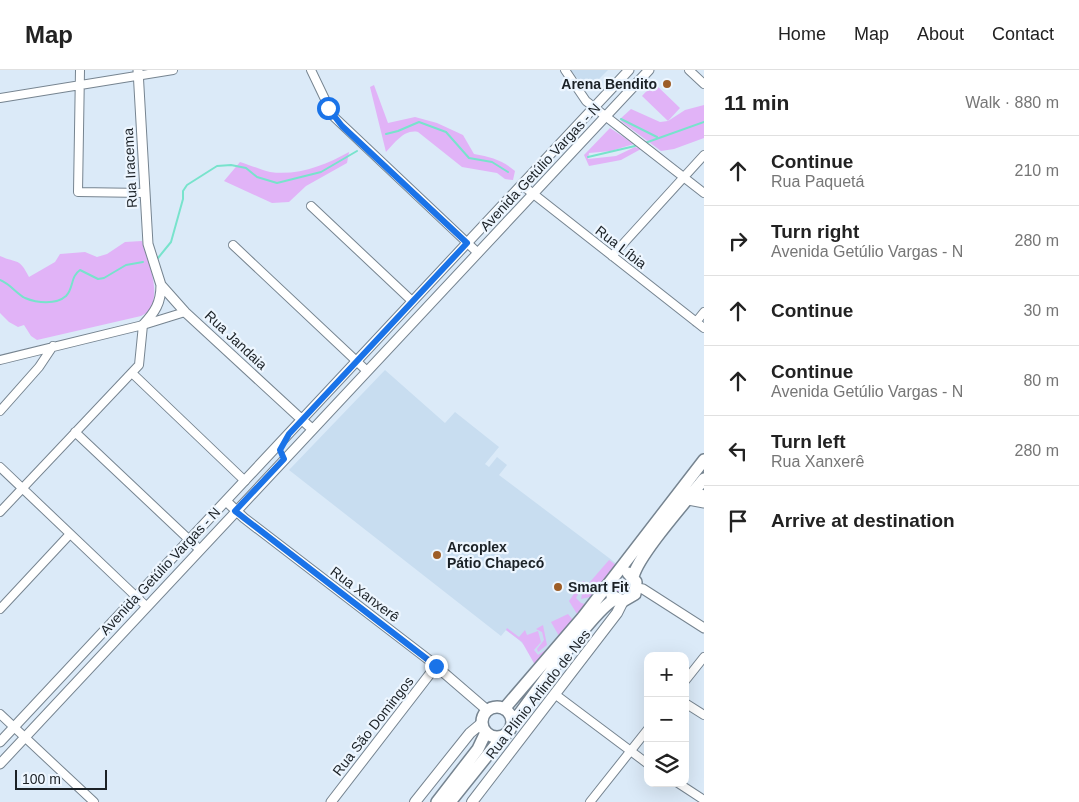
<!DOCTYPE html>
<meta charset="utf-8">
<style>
body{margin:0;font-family:Helvetica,sans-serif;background:#f2f2f2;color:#222}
.controls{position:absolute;right:15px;bottom:15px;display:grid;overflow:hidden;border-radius:10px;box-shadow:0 5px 20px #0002}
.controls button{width:45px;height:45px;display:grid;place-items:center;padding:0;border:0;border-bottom:1px solid #e0e0e0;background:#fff;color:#222;font:25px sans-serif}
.scale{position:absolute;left:15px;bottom:12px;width:92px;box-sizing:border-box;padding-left:5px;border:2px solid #1b2126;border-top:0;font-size:14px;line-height:18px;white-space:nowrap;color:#1b2126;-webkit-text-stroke:4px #edf6ff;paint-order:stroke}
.stop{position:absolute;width:15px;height:15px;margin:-11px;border:4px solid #1a73e8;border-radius:50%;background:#fff}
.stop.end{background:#1a73e8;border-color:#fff;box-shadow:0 1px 5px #0008}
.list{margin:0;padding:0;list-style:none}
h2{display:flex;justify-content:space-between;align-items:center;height:65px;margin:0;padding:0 20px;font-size:21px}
h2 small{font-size:16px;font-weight:400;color:#767676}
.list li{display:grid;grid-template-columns:32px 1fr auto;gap:15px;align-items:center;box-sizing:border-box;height:70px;padding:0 20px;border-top:1px solid #e0e0e0}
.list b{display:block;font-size:19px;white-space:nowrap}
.list p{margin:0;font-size:16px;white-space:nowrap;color:#767676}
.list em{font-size:16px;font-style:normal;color:#767676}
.icon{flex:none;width:28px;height:28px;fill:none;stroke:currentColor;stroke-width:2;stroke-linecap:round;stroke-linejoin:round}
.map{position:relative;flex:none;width:704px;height:732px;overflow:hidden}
header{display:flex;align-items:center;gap:30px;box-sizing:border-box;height:70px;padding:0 25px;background:#fff;border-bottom:1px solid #e0e0e0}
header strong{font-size:24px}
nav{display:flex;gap:28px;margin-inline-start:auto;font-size:18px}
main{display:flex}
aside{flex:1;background:#fff}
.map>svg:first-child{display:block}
</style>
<header>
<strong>Map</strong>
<nav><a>Home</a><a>Map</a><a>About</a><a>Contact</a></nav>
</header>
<main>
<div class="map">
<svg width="704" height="732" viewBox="0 0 704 732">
<rect width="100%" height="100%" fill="#dbeaf8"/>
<path fill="#c8ddf0" d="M571 0H608L587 21Z
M385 300 445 353 455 342 499 377 485 394 489 397 497 387 507 395 499 405 617 494 535 595 527 578 519 570 506 560 501 566 289 400Z"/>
<path fill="#e1b3f7" d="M654 13 680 38 668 51 685 40 704 35V68L674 79 661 81 622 52 620 49 631 39 660 52 668 51 642 26Z
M374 15 388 53 415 47 437 53 463 65 474 84C491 87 502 90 515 101L513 110 505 109 497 103 462 97 418 62C404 59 395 73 386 82L370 17Z
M610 58 634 74 611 81 589 83 588 89 616 86 635 77 641 79 621 90 589 96 584 85Z
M349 82 347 93 306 116 289 132 272 133 224 111 240 92C250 95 261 100 270 102 298 106 326 95 349 82Z
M142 171C148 195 161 217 150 241L141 246 37 270 31 266 24 255 18 257 9 252 0 243V186C18 194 19 187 29 207L55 192 60 184 85 182 97 187 107 184 125 172Z
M609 490 616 495 590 527 581 529 583 520Z
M614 517a8 8 0 1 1 16 0a8 8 0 1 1-16 0Z
M583 511 585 512 576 528 581 533 585 534 577 544 569 531Z
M568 544 573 550 559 566 551 552Z
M543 555 547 575 538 582 537 579 544 570 542 562 536 559Z
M507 558 519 567 525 560 527 565 538 561 541 572 534 580 538 585 550 577 535 595 522 572 506 560Z"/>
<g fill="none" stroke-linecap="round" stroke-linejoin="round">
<path stroke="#78e3cc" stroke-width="2" d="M621 49 657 67
M386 64 398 61 419 52 446 62 469 88 492 92 508 102
M645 73 704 52
M588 87 635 76
M158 188 171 172 183 129V121L187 115 217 96 231 95 246 98 257 107 277 113 321 102 357 81
M0 210C10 214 16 223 25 228 37 233 56 235 66 226 74 218 70 207 80 200L98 209 104 208 126 195 143 192"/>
<g stroke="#768490" stroke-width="10">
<path id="minor" d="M80 0 78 122 144 123
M311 0 333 46 478 183
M565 0 586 31 704 123
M689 0 704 14
M0 28 173 0
M522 115 704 258
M311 136 412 231
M233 175 367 301
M612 186 704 85
M696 252 704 242
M0 290 143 255 185 242
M132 303 245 411
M0 341 39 297 53 276
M75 362 199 479
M0 397 146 536
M0 442 139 295 143 255
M0 539 70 464
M685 611 704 587
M556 625 648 694
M685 633 704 645
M0 644 94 732
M678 713 704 730
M590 732 648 659"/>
</g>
<g stroke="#768490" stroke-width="11">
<path id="tertiary" d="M138 0 148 174 161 215 185 242 312 359
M143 255C155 242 161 233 161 215
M690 421 704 425
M683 429 704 433
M226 431 244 448 429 590 487 640
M637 518 643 519 704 558
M0 672 629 0
M0 694 649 0
M331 732 436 596"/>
</g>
<g stroke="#768490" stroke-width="12">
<path id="secondary" d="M415 732 470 663 482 653
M472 732 617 543 623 531"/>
</g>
<g stroke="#768490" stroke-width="14">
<path id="primary" d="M633 507C638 485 688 429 704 409
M612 526 623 531 635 524 636 512 628 503
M482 652a15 15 0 1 1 30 0a15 15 0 1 1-30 0Z
M504 639 583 547 704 390
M512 654C529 632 596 535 616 529
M437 732 478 679 486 662
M450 732 502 667"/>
</g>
<use href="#minor" stroke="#fff" stroke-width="8"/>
<use href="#tertiary" stroke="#fff" stroke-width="9"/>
<use href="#secondary" stroke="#fff" stroke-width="10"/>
<use href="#primary" stroke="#fff" stroke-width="11"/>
</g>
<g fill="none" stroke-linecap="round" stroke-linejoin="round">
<path stroke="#1a73e8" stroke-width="6" d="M328 38 342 56 467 173 289 364 280 380 284 389 235 441 436 596"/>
</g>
<g fill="#9d5d27" stroke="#edf6ff" stroke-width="2">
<circle cx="667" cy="14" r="5"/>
<circle cx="437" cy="485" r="5"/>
<circle cx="558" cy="517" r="5"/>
</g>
<g text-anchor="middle" stroke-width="4.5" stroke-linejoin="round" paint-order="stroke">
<g font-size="14" font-weight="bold" fill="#1b2126" stroke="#edf6ff" text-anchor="start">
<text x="657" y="19" text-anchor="end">Arena Bendito</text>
<text x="447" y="482">Arcoplex<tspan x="447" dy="16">Pátio Chapecó</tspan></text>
<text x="568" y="522">Smart Fit</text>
</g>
<g font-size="14" fill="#1b2126" stroke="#edf6ff">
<text transform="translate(540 97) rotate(-47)" y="5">Avenida Getúlio Vargas - N</text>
<text transform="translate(130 98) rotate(-93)" y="5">Rua Iracema</text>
<text transform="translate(621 177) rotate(38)" y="5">Rua Líbia</text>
<text transform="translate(236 270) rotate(43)" y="5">Rua Jandaia</text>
<text transform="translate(160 501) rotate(-47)" y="5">Avenida Getúlio Vargas - N</text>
<text transform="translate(365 524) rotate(37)" y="5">Rua Xanxerê</text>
<text transform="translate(538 624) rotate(-52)" y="5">Rua Plínio Arlindo de Nes</text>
<text transform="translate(373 656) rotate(-52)" y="5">Rua São Domingos</text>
</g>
</g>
</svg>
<div class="controls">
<button>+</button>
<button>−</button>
<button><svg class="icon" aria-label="layers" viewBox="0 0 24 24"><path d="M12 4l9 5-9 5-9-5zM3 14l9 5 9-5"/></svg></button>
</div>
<div class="scale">100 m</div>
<div class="stop" style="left:328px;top:38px"></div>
<div class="stop end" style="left:436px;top:596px"></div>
</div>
<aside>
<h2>11 min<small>Walk · 880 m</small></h2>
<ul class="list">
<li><svg class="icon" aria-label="ahead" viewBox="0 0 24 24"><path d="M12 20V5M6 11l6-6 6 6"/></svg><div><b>Continue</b><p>Rua Paquetá</p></div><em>210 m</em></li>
<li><svg class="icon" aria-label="right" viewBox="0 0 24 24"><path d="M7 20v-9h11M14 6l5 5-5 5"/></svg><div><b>Turn right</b><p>Avenida Getúlio Vargas - N</p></div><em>280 m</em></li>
<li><svg class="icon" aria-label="ahead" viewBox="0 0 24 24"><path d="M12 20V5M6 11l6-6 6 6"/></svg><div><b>Continue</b></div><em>30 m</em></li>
<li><svg class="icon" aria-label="ahead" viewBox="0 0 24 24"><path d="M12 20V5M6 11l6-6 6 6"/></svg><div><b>Continue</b><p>Avenida Getúlio Vargas - N</p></div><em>80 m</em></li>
<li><svg class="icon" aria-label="left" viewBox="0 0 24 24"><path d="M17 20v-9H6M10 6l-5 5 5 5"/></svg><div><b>Turn left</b><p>Rua Xanxerê</p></div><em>280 m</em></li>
<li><svg class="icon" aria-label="arrive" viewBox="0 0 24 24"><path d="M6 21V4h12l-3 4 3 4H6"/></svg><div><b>Arrive at destination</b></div></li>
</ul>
</aside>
</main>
